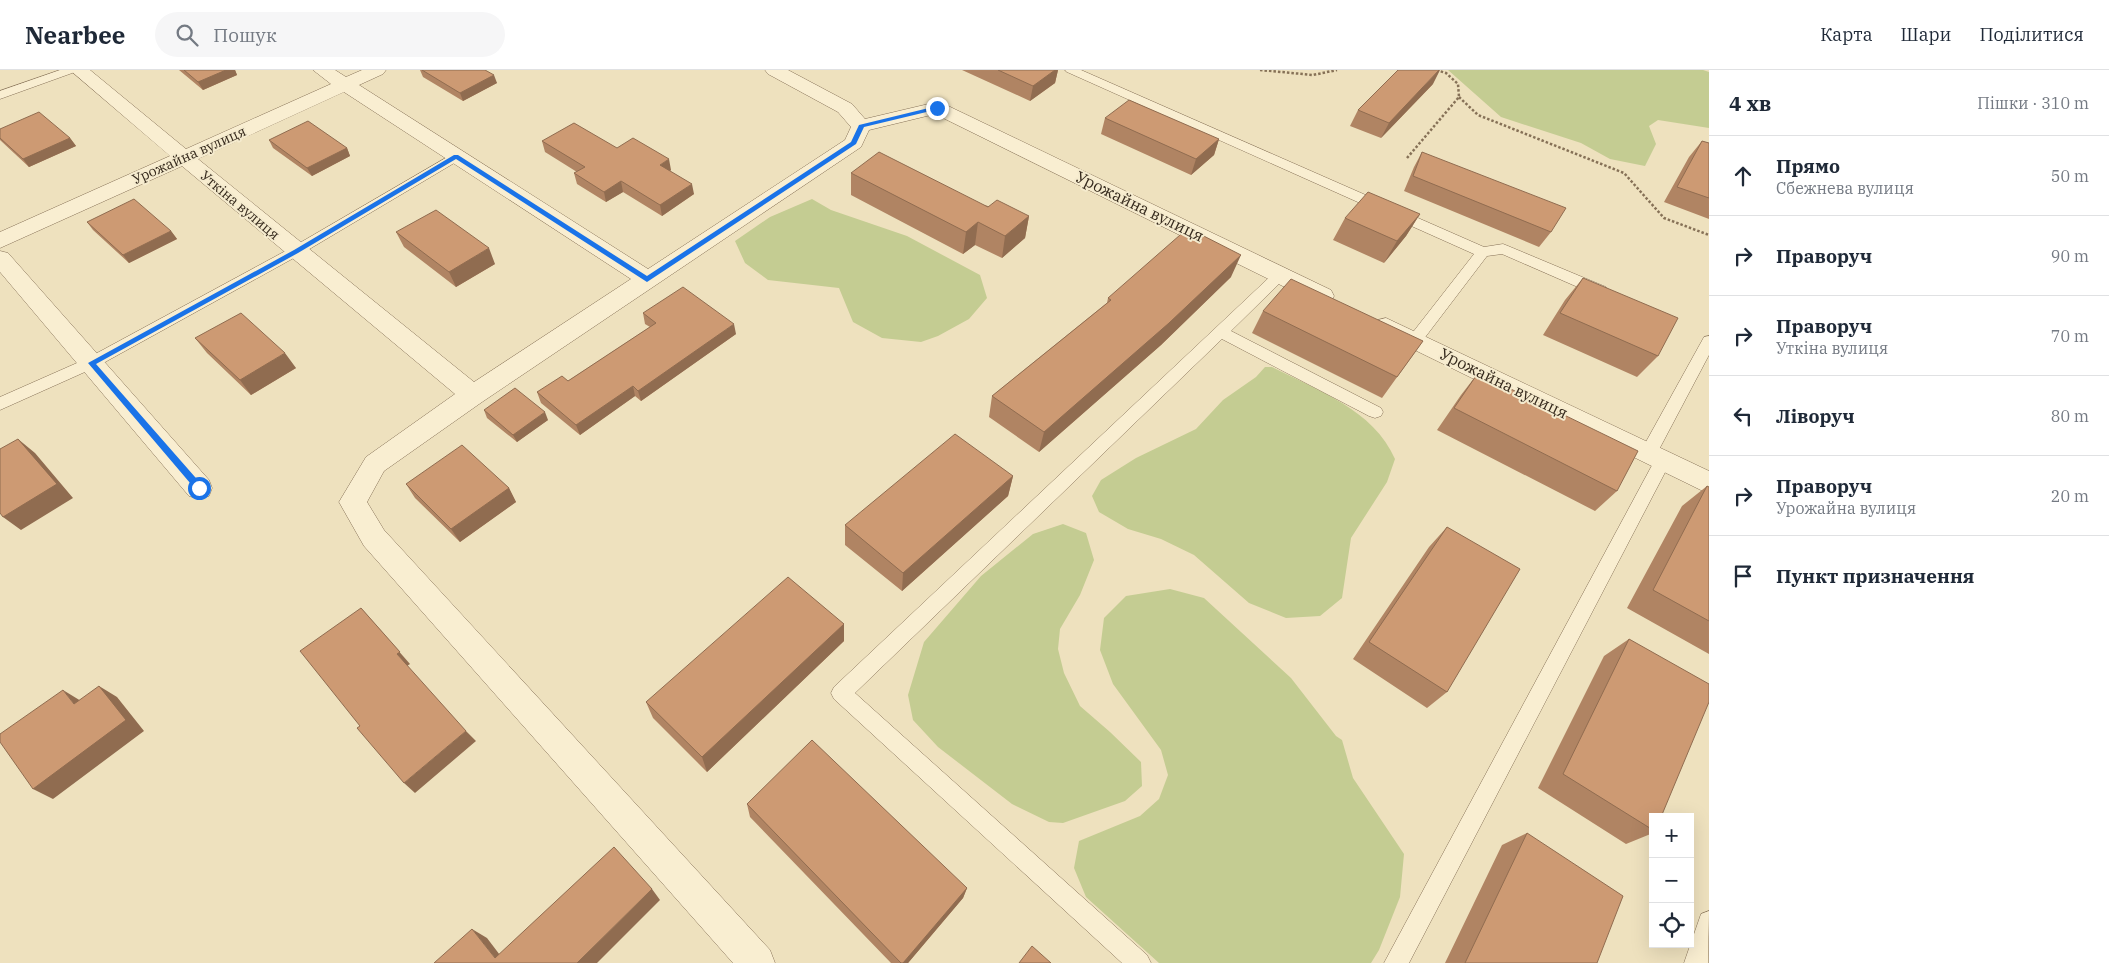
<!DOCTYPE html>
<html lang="uk">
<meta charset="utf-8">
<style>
body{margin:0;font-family:"IBM Plex Serif",serif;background:#f6f6f7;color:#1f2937}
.controls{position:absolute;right:15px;bottom:15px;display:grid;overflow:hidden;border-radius:0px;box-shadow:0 5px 20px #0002}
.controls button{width:45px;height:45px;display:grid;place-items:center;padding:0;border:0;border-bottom:1px solid #e0e1e3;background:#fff;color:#1f2937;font:25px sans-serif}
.stop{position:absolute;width:15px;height:15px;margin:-11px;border:4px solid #1a73e8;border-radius:50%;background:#fff}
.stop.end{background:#1a73e8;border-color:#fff;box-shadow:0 1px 5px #0008}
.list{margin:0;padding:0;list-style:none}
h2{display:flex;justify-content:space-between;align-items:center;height:65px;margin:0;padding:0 20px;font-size:21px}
h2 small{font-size:16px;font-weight:400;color:#747a83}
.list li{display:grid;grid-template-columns:32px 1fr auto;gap:15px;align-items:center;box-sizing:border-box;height:80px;padding:0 20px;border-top:1px solid #e0e1e3}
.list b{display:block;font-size:19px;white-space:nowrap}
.list p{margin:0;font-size:16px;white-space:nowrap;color:#747a83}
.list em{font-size:16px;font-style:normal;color:#747a83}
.icon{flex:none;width:28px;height:28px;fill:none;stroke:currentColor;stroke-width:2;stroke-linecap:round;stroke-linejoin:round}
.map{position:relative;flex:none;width:1709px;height:893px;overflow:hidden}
header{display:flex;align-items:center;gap:30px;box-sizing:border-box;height:70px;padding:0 25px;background:#fff;border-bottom:1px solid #e0e1e3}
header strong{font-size:24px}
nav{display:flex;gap:28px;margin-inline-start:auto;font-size:18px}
.search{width:350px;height:45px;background:#f6f6f7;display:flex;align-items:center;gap:12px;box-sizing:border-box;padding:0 18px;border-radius:28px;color:#747a83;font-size:19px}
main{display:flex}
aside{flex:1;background:#fff}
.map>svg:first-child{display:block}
</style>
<header>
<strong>Nearbee</strong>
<div class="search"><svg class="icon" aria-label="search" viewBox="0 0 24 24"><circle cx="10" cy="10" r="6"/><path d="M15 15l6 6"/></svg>Пошук</div>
<nav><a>Карта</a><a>Шари</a><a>Поділитися</a></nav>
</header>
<main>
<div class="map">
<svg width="1709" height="893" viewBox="0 0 1709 893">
<rect width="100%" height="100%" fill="#eee1be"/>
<path fill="#c4cc92" d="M1448 0H1703L1709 2V58L1658 50 1649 56 1656 74 1645 96 1610 89 1581 73 1501 47Z
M812 129 831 140 907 166 980 205 987 228 969 249 938 266 921 272 882 268 853 252 839 218 768 210 745 193 735 171 770 147Z
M1265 297H1272C1317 320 1374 340 1395 389L1387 412 1351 468 1342 528 1320 546 1286 548 1249 533 1194 485 1161 469 1128 459 1099 442 1092 426 1101 410 1136 388 1196 359 1223 330 1256 307Z
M1063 454 1086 463 1094 490 1080 525 1060 559 1058 579 1064 603 1080 636 1110 662 1141 692 1142 716 1125 731 1063 753 1049 752 1012 734 938 677 913 650 908 625 924 572 981 506 1033 464Z
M1170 519 1204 528 1291 608 1336 666 1342 670 1353 708 1404 784 1400 827 1379 880 1371 893H1159L1086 827 1074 798 1079 771 1140 746 1159 729 1168 705 1161 680 1113 614 1100 580 1104 548 1126 526Z"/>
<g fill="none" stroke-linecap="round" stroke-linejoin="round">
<g stroke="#867157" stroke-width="1">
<path id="lane" d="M60 0H77L75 2 0 29V21Z
M1065 0H1081L1484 177 1503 174 1508 176 1606 217 1608 221 1606 225H1596L1502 184 1487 186 1420 274 1415 275 1410 274 1407 270 1410 266 1474 184 1067 2Z
M456 82 461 83 462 86 461 89 301 184 96 297 0 340V327L86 289 291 178Z
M1280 200 1285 202 1287 205 1285 208 1231 261 1381 338 1383 342 1381 346 1375 348 1369 346 1222 269 855 623 1147 885 1151 893H1122L834 629 831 623 834 617 1275 202Z
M1709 266V285L1654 389 1648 391 1642 389 1640 384 1642 379 1704 267Z
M1663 384 1669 386 1671 391 1409 893H1384L1657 386Z
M1709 841 1708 893H1684L1701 844Z"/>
</g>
<g stroke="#867157" stroke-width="1">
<path id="street" d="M70 0H90L186 79 331 14 313 0H335L346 7 362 0H386L383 4 359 15 648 199 845 70 851 57 838 42 768 4 765 0H788L852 34 865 49 937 32 944 34 1331 220 1334 226 1331 232 1323 234 1315 232 935 44 869 60 861 77 482 332 384 401 367 432 384 460 770 880 775 893H733L364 476 339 432 366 387 455 324 182 96 0 178V162L170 86ZM344 22 631 209 474 312 198 89Z
M0 181 8 183 209 410 212 418 209 426 199 429 189 426 0 202Z
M1386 248 1709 401V424L1378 262 1374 256 1378 250Z"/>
</g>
<path stroke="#867157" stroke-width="2.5" stroke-dasharray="2.5 2" stroke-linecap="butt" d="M1260 0 1313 5 1337 0
M1459 27 1478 45 1624 103 1664 148 1709 165
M1407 88 1459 27 1458 14 1446 3 1436 0"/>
<use href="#lane" fill="#f9eed1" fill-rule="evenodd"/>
<use href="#street" fill="#f9eed1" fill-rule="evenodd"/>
</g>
<path fill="#b08463" d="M179 0H235L237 5 203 20Z
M420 0H485L497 13 463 31 423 7Z
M962 0H1058L1055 13 1030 31Z
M1433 14 1381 68 1350 56 1358 40Z
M1105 48 1219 69 1214 85 1191 105 1101 64Z
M0 59 70 68 76 76 29 97 0 70Z
M269 70 347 78 350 86 312 106 273 78Z
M542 71 617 78 671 100 670 101 694 124 662 146 623 122 606 132 577 114 574 103 577 102 545 82Z
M1702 71 1709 73V149L1664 132 1689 87Z
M1422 82 1551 162 1539 177 1404 121 1414 97Z
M851 103 1029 146 1025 168 1002 188 975 175 963 184 851 125Z
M1420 144 1406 166 1384 193 1333 170 1345 148Z
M87 152 171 161 177 169 129 193 93 160Z
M396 162 495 194 456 217 404 177Z
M1231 207 1161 275 1039 382 989 347 992 326 1107 233 1108 228Z
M1583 208 1658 286 1637 307 1543 265 1565 230Z
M1263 241 1423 271 1382 328 1252 263Z
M643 243 736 264 641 331 635 326 580 365 541 333 537 322 568 311 650 257 645 254Z
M195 268 296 298 251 325 207 283Z
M1478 303 1617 421 1595 441 1437 360 1461 325Z
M484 340 548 350 517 372 487 348Z
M1013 406 1008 426 902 521 845 475V455Z
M406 414 509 418 516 432 460 472 415 428Z
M1707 416 1709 417V584L1627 538 1682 436Z
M1447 457V622L1427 638 1353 589 1429 477Z
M844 554V571L707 702 653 648 646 632Z
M1629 569 1653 747V763L1626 774 1538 718 1604 586Z
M747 734 967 818 963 828 908 893H891L750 747Z
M1527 763 1597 893H1445L1502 775Z"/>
<path fill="#906c50" d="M226 0H235L237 5 203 20 198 12Z
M1055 0H1058L1055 13 1030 31 1033 16Z
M1439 0H1440L1433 14 1381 68 1389 53Z
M494 5 497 13 463 31 460 23Z
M70 68 76 76 29 97 23 89Z
M1219 69 1214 85 1191 105 1196 89Z
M347 78 350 86 312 106 307 98Z
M669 89 671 100 662 106 660 95Z
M621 111 623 122 606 132 604 122Z
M692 114 694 124 662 146 660 135Z
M1420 144 1406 166 1384 193 1397 171Z
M1029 146 1025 168 1002 188 1005 166Z
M978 152 975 175 963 184 966 162Z
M171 161 177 169 129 193 123 185Z
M489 178 495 194 456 217 449 202Z
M1241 185 1231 207 1161 275 1039 382 1044 362Z
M734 254 736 264 641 331 638 321Z
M285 283 296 298 251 325 240 310Z
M633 316 635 326 580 365 576 355Z
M545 342 548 350 517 372 513 365Z
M18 369 35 383 73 428 21 460 3 447Z
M1013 406 1008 426 902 521 903 503Z
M509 418 516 432 460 472 451 459Z
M361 538 410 594 407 596 397 584Z
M844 554V571L707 702 702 687Z
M99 616 117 627 144 661 53 729 33 719Z
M63 620 81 631 74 634Z
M466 661 476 671 415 723 404 713Z
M967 818 963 828 908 893H903Z
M652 819 660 830 597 893H577Z
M472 859 487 868 506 893 495 888Z"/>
<path fill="#cd9a73" stroke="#906c50" d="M184 0H226L198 12Z
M422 0H485L494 5 460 23Z
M998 0H1055L1033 16Z
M1398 0H1439L1389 53 1358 40Z
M1129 30 1219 69 1196 89 1105 48Z
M39 42 70 68 23 89 0 68V59Z
M308 51 347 78 307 98 269 70Z
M574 53 617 78 633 68 669 89 660 95 692 114 660 135 621 111 604 122 574 103 585 97 542 71Z
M1702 71 1709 73V128L1677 117Z
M879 82 988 137 997 130 1029 146 1005 166 978 152 966 162 851 103Z
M1422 82 1566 138 1551 162 1413 106Z
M1368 122 1420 144 1397 171 1345 148Z
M134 129 171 161 123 185 87 152Z
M436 140 489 178 449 202 396 162Z
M1188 158 1241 185 1169 253 1044 362 992 326 1111 230 1108 228Z
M1583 208 1678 248 1658 286 1560 243Z
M1291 209 1423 271 1397 307 1263 241Z
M683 217 734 254 638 321 633 316 576 355 537 322 562 306 568 311 656 253 643 243Z
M241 243 285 283 240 310 195 268Z
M1478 303 1638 381 1617 421 1454 338Z
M515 318 545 342 513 365 484 340Z
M955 364 1013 406 903 503 845 455Z
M18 369 57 414 3 447 0 443V379Z
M462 375 509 418 451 459 406 414Z
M1707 416 1709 417V551L1653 520Z
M1447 457 1520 499 1447 622 1369 572Z
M788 507 844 554 702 687 646 632Z
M361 538 400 582 397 584 466 661 404 713 357 658 360 656 300 581Z
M1629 569 1709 614V632L1661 747H1653V760L1563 704Z
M99 616 126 650 33 719 0 672V664L63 620 74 634Z
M812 670 967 818 903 893H901L747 734Z
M1527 763 1623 826 1597 893H1465Z
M614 777 652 819 577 893H434L472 859 495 888Z
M1032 876 1051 893H1019Z"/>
<path fill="#1a73e8" d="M937 36 939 39 864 57 856 74 647 212 456 89 298 183 96 294 202 415 203 418 199 421 196 420 88 293 294 180 454 85H458L647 206 851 72 859 55Z"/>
<g text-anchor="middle" stroke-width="4" stroke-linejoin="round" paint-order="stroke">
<g font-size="14" fill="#35291c" stroke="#f5ebce">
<text transform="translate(189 85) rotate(-24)" y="5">Урожайна вулиця</text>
<text transform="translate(240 135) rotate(40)" y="5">Уткiна вулиця</text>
</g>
<g font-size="16" fill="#35291c" stroke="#f5ebce">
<text transform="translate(1140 136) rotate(26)" y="6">Урожайна вулиця</text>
<text transform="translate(1504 313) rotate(26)" y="6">Урожайна вулиця</text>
</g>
</g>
</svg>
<div class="controls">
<button>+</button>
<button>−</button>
<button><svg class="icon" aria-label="locate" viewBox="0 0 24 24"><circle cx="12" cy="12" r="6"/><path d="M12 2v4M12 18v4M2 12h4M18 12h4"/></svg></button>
</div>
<div class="stop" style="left:199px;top:418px"></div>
<div class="stop end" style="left:937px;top:38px"></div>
</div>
<aside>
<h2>4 хв<small>Пішки · 310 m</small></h2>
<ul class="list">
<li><svg class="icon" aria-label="ahead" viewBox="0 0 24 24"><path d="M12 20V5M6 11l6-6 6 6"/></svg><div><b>Прямо</b><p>Сбежнева вулиця</p></div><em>50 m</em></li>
<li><svg class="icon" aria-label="right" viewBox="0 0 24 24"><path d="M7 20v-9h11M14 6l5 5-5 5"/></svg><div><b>Праворуч</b></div><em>90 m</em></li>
<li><svg class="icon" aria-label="right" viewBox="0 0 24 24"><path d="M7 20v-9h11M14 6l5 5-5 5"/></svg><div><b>Праворуч</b><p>Уткiна вулиця</p></div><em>70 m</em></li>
<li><svg class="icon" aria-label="left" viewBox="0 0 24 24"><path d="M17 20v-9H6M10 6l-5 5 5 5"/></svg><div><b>Ліворуч</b></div><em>80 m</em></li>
<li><svg class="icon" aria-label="right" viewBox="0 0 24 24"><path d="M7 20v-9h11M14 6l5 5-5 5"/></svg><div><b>Праворуч</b><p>Урожайна вулиця</p></div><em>20 m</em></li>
<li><svg class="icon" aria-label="arrive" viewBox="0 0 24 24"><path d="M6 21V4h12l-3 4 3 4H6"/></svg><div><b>Пункт призначення</b></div></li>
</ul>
</aside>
</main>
